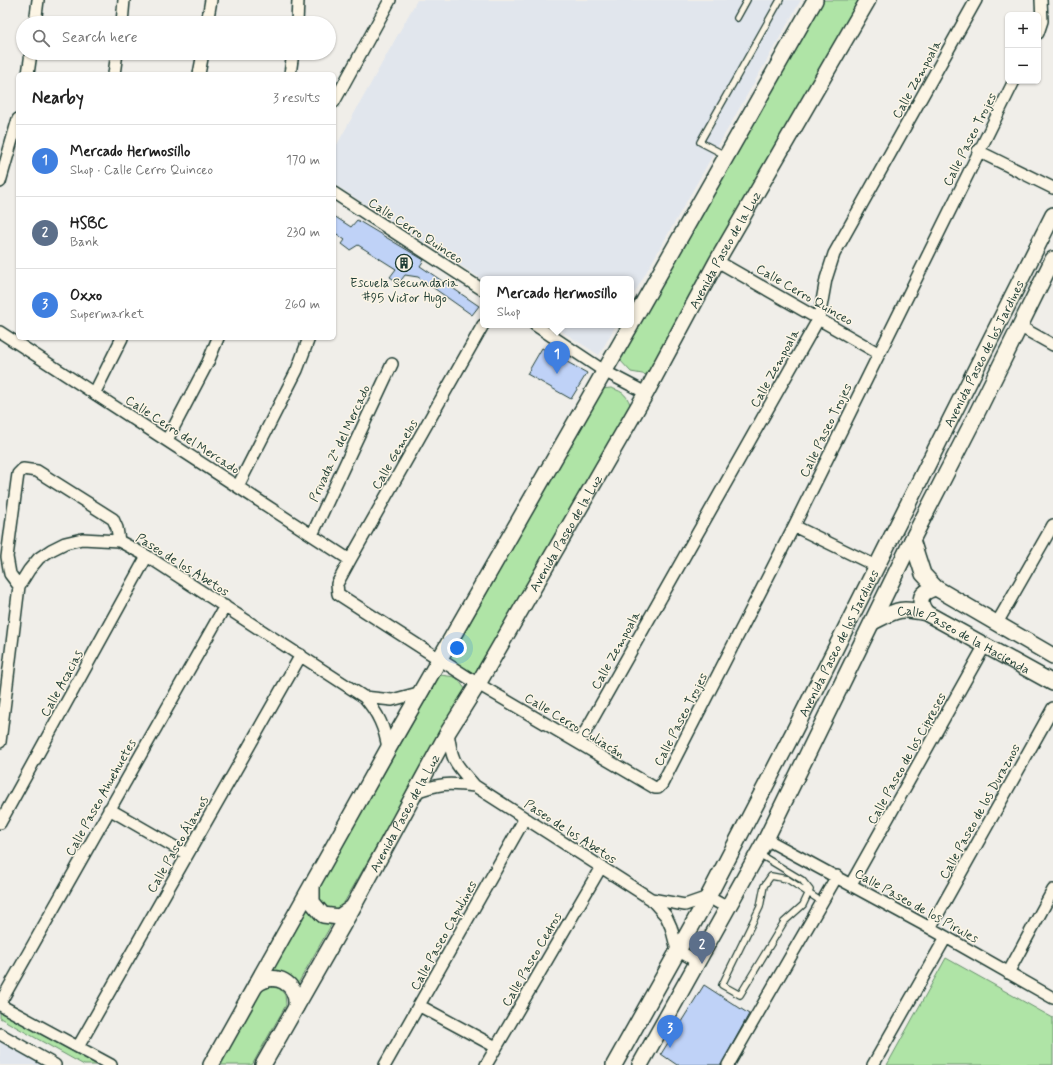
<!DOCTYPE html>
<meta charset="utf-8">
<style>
body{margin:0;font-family:Mynerve,sans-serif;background:#f6f6f6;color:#222}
.controls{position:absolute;right:12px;top:12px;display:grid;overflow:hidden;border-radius:6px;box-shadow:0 1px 3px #0004}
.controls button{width:36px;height:36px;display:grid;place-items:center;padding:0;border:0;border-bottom:1px solid #e0e0e0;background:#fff;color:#222;font:20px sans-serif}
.you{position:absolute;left:457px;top:648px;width:14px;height:14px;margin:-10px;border:3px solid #fff;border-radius:50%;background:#1a73e8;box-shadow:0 0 0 6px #1a73e833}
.badge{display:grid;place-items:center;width:26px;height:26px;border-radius:50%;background:#1f3d34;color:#fff;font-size:13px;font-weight:700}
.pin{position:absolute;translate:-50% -33px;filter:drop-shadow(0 1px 2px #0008)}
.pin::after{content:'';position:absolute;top:21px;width:14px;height:12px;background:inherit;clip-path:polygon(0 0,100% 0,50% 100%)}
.popup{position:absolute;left:480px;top:276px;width:154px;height:52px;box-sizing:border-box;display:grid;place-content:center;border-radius:6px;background:#fff;filter:drop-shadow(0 1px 3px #0005);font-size:13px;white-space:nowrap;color:#767676}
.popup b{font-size:15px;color:#222}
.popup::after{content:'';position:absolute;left:50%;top:100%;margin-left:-8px;border:8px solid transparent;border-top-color:#fff}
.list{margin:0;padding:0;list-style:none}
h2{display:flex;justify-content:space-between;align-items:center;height:52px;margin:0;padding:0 16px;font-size:17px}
h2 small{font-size:13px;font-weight:400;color:#767676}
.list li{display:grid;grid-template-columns:26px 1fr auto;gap:12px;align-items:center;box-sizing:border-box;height:72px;padding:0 16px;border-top:1px solid #e0e0e0}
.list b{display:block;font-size:15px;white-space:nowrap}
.list p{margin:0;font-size:13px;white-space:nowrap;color:#767676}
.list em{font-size:13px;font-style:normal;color:#767676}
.icon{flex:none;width:22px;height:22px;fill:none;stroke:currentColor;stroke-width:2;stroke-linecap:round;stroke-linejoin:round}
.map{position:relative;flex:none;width:1053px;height:1065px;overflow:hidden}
.search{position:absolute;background:#fff;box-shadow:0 1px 3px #0004;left:16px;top:16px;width:320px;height:44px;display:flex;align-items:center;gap:10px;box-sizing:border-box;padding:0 14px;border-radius:22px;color:#767676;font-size:15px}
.panel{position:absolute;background:#fff;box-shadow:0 1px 3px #0004;left:16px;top:72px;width:320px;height:268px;border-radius:6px}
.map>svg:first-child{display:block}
</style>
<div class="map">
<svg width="1053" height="1065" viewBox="0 0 1053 1065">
<rect width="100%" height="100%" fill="#f0eee9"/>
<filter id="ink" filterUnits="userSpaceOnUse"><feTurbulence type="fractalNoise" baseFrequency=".025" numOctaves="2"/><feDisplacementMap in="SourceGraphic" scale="8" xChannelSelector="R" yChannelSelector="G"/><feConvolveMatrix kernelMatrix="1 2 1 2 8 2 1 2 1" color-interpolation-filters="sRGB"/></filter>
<g filter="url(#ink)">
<path fill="#e1e6ed" d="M417 0H801L631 299V279L483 280 334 184V150Z
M552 325H616L599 355Z
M0 1042 43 1065H0Z"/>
<path fill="#afe4a6" stroke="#67906d" d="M824 0H865L648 375 631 372 619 359Z
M611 388C625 392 627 396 632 409L475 674 450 659 601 389Z
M440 675 456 677 466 690 341 908 333 909 325 908 316 893Z
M309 905 334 920 296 987 271 973Z
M946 958 1053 1018V1065H887Z
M270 987 279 988 285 995 286 1005 252 1065H219L261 990Z
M0 1012 97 1065H84L0 1018Z"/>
<path fill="#bfd2f7" stroke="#1f3d34" d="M334 216 351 227 357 220 424 260 420 266 479 306 472 315 418 277 405 275 399 283 390 277 396 269 358 245 350 250 342 244 345 240 334 232Z
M542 348 587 373 571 399 527 374Z
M704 985 749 1014 721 1065H677L661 1054Z"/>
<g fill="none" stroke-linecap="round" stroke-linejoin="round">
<g stroke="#1f3d34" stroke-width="8">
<path id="lane" d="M737 18 747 0
M725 155 700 142 780 0
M759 854 802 880 810 890 803 905 784 922 740 995 722 985 760 907 764 886 771 876 787 879 822 902"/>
</g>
<g stroke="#1f3d34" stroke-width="14">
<path id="street" d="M35 23 38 0
M122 23 124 0
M207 23 211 0
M297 23 298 0
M1038 33 1042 21 1041 0
M28 74 31 53
M114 74 117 53
M199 74 203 53
M290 74 293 53
M334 102 390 0
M978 151 1053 188
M0 182 18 119
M334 193 483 290
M717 261 878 353
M483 325 350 560 337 584 338 594 478 684 655 788H658L662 784 794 526 1014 81
M535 325 604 371 646 393
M1019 326 1053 345
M0 332 350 560
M95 392 122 338
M167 440 208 362 218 338
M238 486 297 370 309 338
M794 526 876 566
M312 535 392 364
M19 586 10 574 7 557 17 481 18 474 23 469 37 471 113 519 117 528 119 541
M997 623 1053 525
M364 697 392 700 422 692
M448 732C452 763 455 763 475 786L651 899 685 905 708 897 728 908
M0 742 19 586 29 570 39 558 51 550 65 543 82 539 119 541 147 556 364 697C378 713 385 728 388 749
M579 743 819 318 826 279 834 254 976 0
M413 793C440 783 447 783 475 786
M109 809 187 854
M0 823 147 556
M766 839 930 928 1053 998
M851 884 985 645
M651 899 666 916 671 927 677 950 698 962
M930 928 1053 708
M1008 973 1053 890
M0 1003 225 606
M0 1005 111 1065
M420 1006 496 1047
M0 1034 55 1065
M78 1047 301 655
M385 1065 525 818
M486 1065 601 867
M728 1065 837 876
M873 1065 946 937"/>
</g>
<g stroke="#1f3d34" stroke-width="18">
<g id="secondary">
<path d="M631 324 815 0"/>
<path d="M912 540 923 574 936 588 1053 656"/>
<path d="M926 613C917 600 920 592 936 588"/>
<path id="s1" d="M873 622C897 610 899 607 926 613L1053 683"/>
<path d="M312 886V902L323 915 339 917 352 908"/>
<path d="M256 985C275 970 298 983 296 1007"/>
<path d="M211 1065 388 749 631 325"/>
<path id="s2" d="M263 1065 353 907 448 732 478 684 646 393 717 261 868 0"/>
<path id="s3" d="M614 1065 708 897 793 733 1053 215"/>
<path d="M640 1065 766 839 912 540 971 425 1053 259"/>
</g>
</g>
<use href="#lane" stroke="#fcf5e5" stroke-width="5.5"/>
<use href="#street" stroke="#fcf5e5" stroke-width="11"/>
<use href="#secondary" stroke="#fcf5e5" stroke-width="15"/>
</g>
</g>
<defs>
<g id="building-ring" transform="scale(0.9)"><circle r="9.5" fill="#fcf5e5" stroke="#1f3d34" stroke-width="1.5"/><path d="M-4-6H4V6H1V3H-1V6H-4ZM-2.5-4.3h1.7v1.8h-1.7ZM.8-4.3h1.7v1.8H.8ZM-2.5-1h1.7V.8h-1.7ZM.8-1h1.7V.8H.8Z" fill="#1f3d34"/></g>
</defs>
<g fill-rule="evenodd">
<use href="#building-ring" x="404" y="263"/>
</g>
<g text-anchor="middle" stroke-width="3" stroke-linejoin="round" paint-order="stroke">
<g font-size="13" fill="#1f3d34" stroke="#fcf5e5">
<text transform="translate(916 79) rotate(-61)" y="5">Calle Zempoala</text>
<text transform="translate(969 139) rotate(-63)" y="5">Calle Paseo Trojes</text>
<text transform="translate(416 230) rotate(33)" y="5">Calle Cerro Quinceo</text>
<text dy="5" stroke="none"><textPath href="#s2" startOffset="937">Avenida Paseo de la Luz</textPath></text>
<text transform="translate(805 294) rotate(30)" y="5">Calle Cerro Quinceo</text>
<text dy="5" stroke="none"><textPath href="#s3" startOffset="802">Avenida Paseo de los Jardines</textPath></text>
<text transform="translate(774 368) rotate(-61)" y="5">Calle Zempoala</text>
<text transform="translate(825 430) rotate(-64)" y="5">Calle Paseo Trojes</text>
<text transform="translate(183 434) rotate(33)" y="5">Calle Cerro del Mercado</text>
<text transform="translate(339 443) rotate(-65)" y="5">Privada 2ª del Mercado</text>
<text transform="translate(394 454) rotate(-60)" y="5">Calle Gemelos</text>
<text dy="5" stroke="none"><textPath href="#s2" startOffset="612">Avenida Paseo de la Luz</textPath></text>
<text transform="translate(183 564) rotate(32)" y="5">Paseo de los Abetos</text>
<text dy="5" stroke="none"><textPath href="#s3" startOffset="478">Avenida Paseo de los Jardines</textPath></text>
<text dy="5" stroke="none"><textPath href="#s1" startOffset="100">Calle Paseo de la Hacienda</textPath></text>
<text transform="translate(615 650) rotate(-61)" y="5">Calle Zempoala</text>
<text transform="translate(61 683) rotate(-61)" y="5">Calle Acacias</text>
<text transform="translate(680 719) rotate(-63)" y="5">Calle Paseo Trojes</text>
<text transform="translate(575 725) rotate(31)" y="5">Calle Cerro Culiacán</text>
<text transform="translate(906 758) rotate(-61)" y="5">Calle Paseo de los Cipreses</text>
<text transform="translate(100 797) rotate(-61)" y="5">Calle Paseo Ahuehuetes</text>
<text transform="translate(979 811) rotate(-61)" y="5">Calle Paseo de los Duraznos</text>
<text dy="5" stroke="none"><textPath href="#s2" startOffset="289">Avenida Paseo de la Luz</textPath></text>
<text transform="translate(571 831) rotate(33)" y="5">Paseo de los Abetos</text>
<text transform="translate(177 844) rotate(-60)" y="5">Calle Paseo Álamos</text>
<text transform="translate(917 905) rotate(29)" y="5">Calle Paseo de los Pirules</text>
<text transform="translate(443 935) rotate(-61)" y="5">Calle Paseo Capulines</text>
<text transform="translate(531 959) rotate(-60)" y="5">Calle Paseo Cedros</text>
</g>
<g font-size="13" fill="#1f3d34" stroke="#fcf5e5">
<text x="404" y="287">Escuela Secundaria<tspan x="404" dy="15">#95 Victor Hugo</tspan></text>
</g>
</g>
</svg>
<div class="controls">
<button>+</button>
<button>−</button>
</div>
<div class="you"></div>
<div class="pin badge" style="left:557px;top:374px;background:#3f7fe0">1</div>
<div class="popup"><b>Mercado Hermosillo</b>Shop</div>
<div class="pin badge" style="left:702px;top:964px;background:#5c6f8a">2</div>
<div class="pin badge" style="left:670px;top:1048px;background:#3f7fe0">3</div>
<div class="search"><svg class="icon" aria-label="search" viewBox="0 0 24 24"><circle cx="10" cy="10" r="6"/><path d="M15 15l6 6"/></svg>Search here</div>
<section class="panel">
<h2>Nearby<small>3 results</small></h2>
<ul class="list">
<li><span class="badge" style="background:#3f7fe0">1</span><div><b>Mercado Hermosillo</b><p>Shop · Calle Cerro Quinceo</p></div><em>170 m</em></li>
<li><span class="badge" style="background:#5c6f8a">2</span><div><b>HSBC</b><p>Bank</p></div><em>230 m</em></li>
<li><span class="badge" style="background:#3f7fe0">3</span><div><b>Oxxo</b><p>Supermarket</p></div><em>260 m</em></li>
</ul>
</section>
</div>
